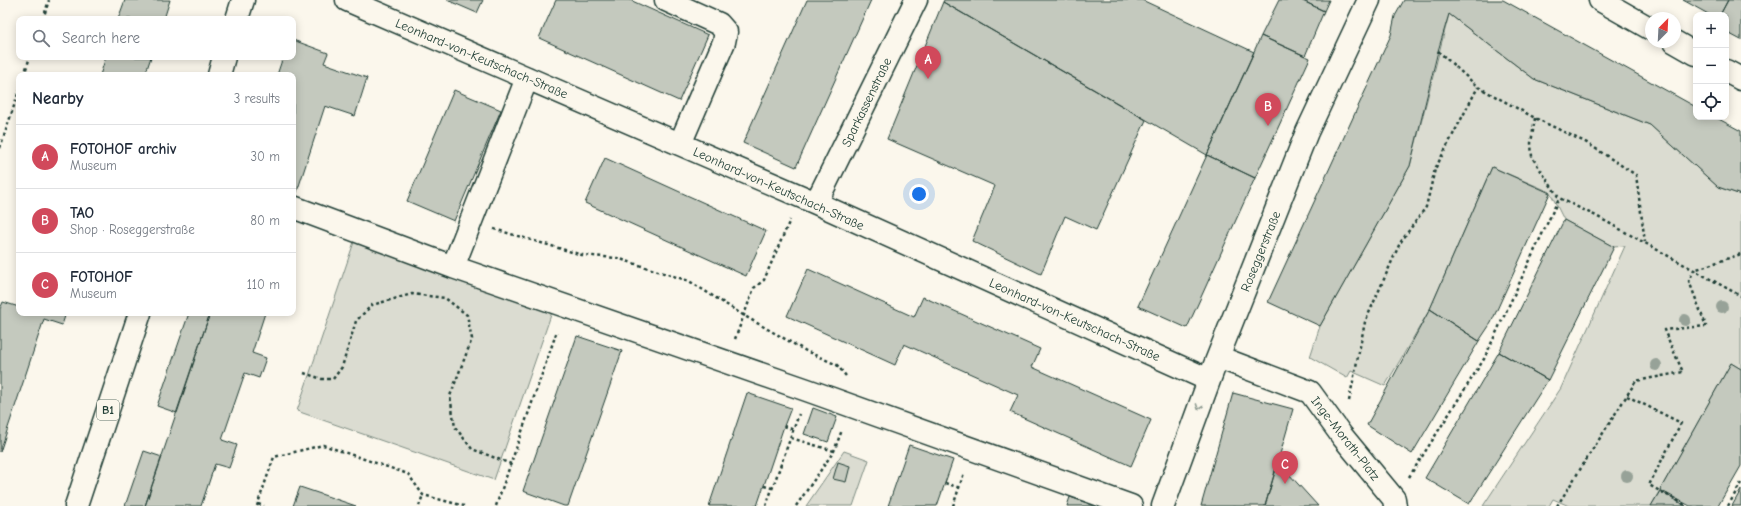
<!DOCTYPE html>
<meta charset="utf-8">
<style>
body{margin:0;font-family:"Comic Neue",sans-serif;background:#f2f2f3;color:#1f2937}
.controls{position:absolute;right:12px;top:12px;display:grid;overflow:hidden;border-radius:8px;box-shadow:0 2px 10px #0003}
.controls button{width:36px;height:36px;display:grid;place-items:center;padding:0;border:0;border-bottom:1px solid #e0e1e3;background:#fff;color:#1f2937;font:20px sans-serif}
.compass{position:absolute;left:1645px;top:12px;width:36px;height:36px;border-radius:50%;background:#fff;box-shadow:0 2px 10px #0003;rotate:24deg}
.you{position:absolute;left:919px;top:194px;width:14px;height:14px;margin:-10px;border:3px solid #fff;border-radius:50%;background:#1a73e8;box-shadow:0 0 0 6px #1a73e833}
.badge{display:grid;place-items:center;width:26px;height:26px;border-radius:50%;background:#d1495b;color:#fff;font-size:13px;font-weight:700}
.pin{position:absolute;translate:-50% -33px;filter:drop-shadow(0 1px 2px #0008)}
.pin::after{content:'';position:absolute;top:21px;width:14px;height:12px;background:inherit;clip-path:polygon(0 0,100% 0,50% 100%)}
.list{margin:0;padding:0;list-style:none}
h2{display:flex;justify-content:space-between;align-items:center;height:52px;margin:0;padding:0 16px;font-size:17px}
h2 small{font-size:13px;font-weight:400;color:#747a83}
.list li{display:grid;grid-template-columns:26px 1fr auto;gap:12px;align-items:center;box-sizing:border-box;height:64px;padding:0 16px;border-top:1px solid #e0e1e3}
.list b{display:block;font-size:15px;white-space:nowrap}
.list p{margin:0;font-size:13px;white-space:nowrap;color:#747a83}
.list em{font-size:13px;font-style:normal;color:#747a83}
.icon{flex:none;width:22px;height:22px;fill:none;stroke:currentColor;stroke-width:2;stroke-linecap:round;stroke-linejoin:round}
.map{position:relative;flex:none;width:1741px;height:506px;overflow:hidden}
.search{position:absolute;background:#fff;box-shadow:0 2px 10px #0003;left:16px;top:16px;width:280px;height:44px;display:flex;align-items:center;gap:10px;box-sizing:border-box;padding:0 14px;border-radius:8px;color:#747a83;font-size:15px}
.panel{position:absolute;background:#fff;box-shadow:0 2px 10px #0003;left:16px;top:72px;width:280px;height:244px;border-radius:8px}
.map>svg:first-child{display:block}
</style>
<div class="map">
<svg width="1741" height="506" viewBox="0 0 1741 506">
<rect width="100%" height="100%" fill="#fbf7ec"/>
<filter id="ink" filterUnits="userSpaceOnUse"><feTurbulence type="fractalNoise" baseFrequency=".025" numOctaves="2"/><feDisplacementMap in="SourceGraphic" scale="8" xChannelSelector="R" yChannelSelector="G"/><feConvolveMatrix kernelMatrix="1 2 1 2 8 2 1 2 1" color-interpolation-filters="sRGB"/></filter>
<g filter="url(#ink)">
<path fill="#dbdcd1" stroke="#7d8c82" d="M1449 14 1534 79 1650 125 1718 187 1741 195V369L1731 363 1651 506H1569L1553 499 1549 506H1483L1561 388 1625 246 1614 247 1564 220 1550 192 1492 167 1430 309 1385 386 1351 371 1347 378 1310 357 1320 326 1410 166Z
M354 242 552 312 494 480 297 411Z
M844 451 869 460 853 506H806Z"/>
<path fill="#c4c9be" stroke="#1f3d34" d="M125 0H170L164 19H118Z
M447 0H483L477 13Z
M556 0H630L708 35 679 101 539 38Z
M807 0H871L796 167 743 143Z
M944 0H1142L1254 52 1207 155 943 2Z
M1279 0H1301L1324 11 1305 56 1261 36Z
M1301 0H1329L1324 11Z
M1404 0H1503L1696 107V117H1715L1741 131V195L1718 187 1650 125 1534 79 1449 14 1438 51 1410 166 1320 326 1268 302 1391 35 1395 16Z
M1683 0H1728L1720 15H1710Z
M1728 0H1741V40L1726 32V15H1720Z
M943 2 1146 120 1096 230 1065 216 1041 274 972 241 995 186 887 139Z
M1261 36 1310 58 1255 178 1207 155Z
M293 40 328 53 324 63 367 78 355 116 325 106 295 198 293 197V75H277L283 57H293Z
M106 57H151L145 75H100Z
M454 90 501 110 454 221 407 201Z
M1207 155 1255 178 1187 328 1138 306Z
M605 158 766 231 746 276 585 203Z
M1492 167 1550 193 1491 323 1479 341 1430 309Z
M1564 220 1614 247 1548 380 1499 352Z
M808 269 914 317 923 297 1040 349 1032 367 1151 420 1131 466 1010 412 1018 395 904 344 895 365 787 316Z
M3 302 19 307V313H66L62 325 44 319 0 452V309Z
M1430 309 1479 341 1412 454 1367 425Z
M189 313H210L177 413 157 406Z
M210 313H265L252 353 266 358 259 378 245 373 222 440 237 445 229 468 215 464 201 506H145Z
M577 336 622 351 568 506H564L523 491Z
M1499 352 1548 380 1469 504 1425 478Z
M1731 363 1741 369V466L1718 506H1690L1660 490Z
M747 393 791 408 784 426 757 506H709Z
M1233 393 1293 409 1265 506H1201Z
M813 408 837 417 828 442 804 434Z
M909 445 953 460 937 506H888Z
M144 451 162 457 145 506H125Z
M838 462 850 466 846 482 833 479Z
M1278 462 1318 506H1265Z
M300 487 356 506H293Z
M1741 490V506H1732Z
M1660 491 1686 506H1651Z
M1070 497 1096 506H1067Z"/>
<g fill="none" stroke-linecap="round" stroke-linejoin="round">
<g stroke="#1f3d34" stroke-width="25">
<path id="minor" d="M347 0 816 203 1209 380
M666 0 719 24 726 32 724 42 680 144
M816 203 916 0
M293 207 453 267 807 390 1131 506
M453 267 527 78
M1218 357 1310 392 1342 436 1394 499 1395 506
M1163 506 1214 367 1307 132 1369 0"/>
</g>
<g stroke="#1f3d34" stroke-width="25">
<path id="major" d="M1600 0 1651 29
M237 19 243 0
M1675 42 1696 54
M1726 71 1741 79
M219 75 224 57
M76 506 140 313"/>
</g>
<path stroke="#1f3d34" stroke-width="2.5" stroke-dasharray="3 3" stroke-linecap="butt" d="M43 19 49 0
M1438 51 1478 87 1535 118 1587 143 1636 175 1645 242
M24 75 30 57
M1535 118 1531 143 1532 157 1559 198 1596 216 1741 296
M0 148 19 91
M494 229 582 255 617 258 689 281 743 315 806 351 837 365 846 376
M735 339 754 288 764 280 790 220
M304 373 322 379H333L342 367 356 321 372 305 412 294 445 298 467 315 472 339 450 396 455 427 472 449 511 464
M1627 396 1681 423 1649 485 1687 506
M1349 401 1365 322 1400 243 1426 207 1435 169 1478 87
M784 426 794 430
M791 438 834 451
M1409 477 1484 359 1559 198
M945 483 960 488
M764 486 772 488
M258 504 264 506
M257 506 274 457 323 445 408 474 423 495 464 506
M419 506 423 495
M496 506 557 331
M766 506 799 414
M796 506 834 451 842 430
M953 506 964 473
M1557 506 1636 381 1683 372 1664 330 1706 326 1689 281 1694 270 1741 254
M1728 506 1741 483"/>
<use href="#minor" stroke="#fbf7ec" stroke-width="22"/>
<use href="#major" stroke="#fbf7ec" stroke-width="22"/>
</g>
<g fill="#97a298">
<circle cx="1722" cy="307" r="6"/>
<circle cx="1685" cy="320" r="6"/>
<circle cx="1656" cy="365" r="6"/>
<circle cx="1627" cy="476" r="6"/>
</g>
<defs><path id="oneway-chevron" d="M-2-3.5L2.5 0L-2 3.5" fill="none" stroke-width="1.6" stroke-linecap="round" stroke-linejoin="round"/></defs>
<use stroke="#8d9a90" href="#oneway-chevron" transform="translate(1199 407) rotate(110)"/>
</g>
<g text-anchor="middle" stroke-width="3" stroke-linejoin="round" paint-order="stroke">
<rect fill="#fbf7ec" stroke="#61756b" stroke-width="1" x="97" y="400" width="22" height="20" rx="3"/>
<g font-size="12" font-weight="bold" fill="#1f3d34">
<text x="108" y="414">B1</text>
</g>
<g font-size="13" fill="#1f3d34" stroke="#fbf7ec">
<text transform="translate(482 58) rotate(23)" y="5">Leonhard-von-Keutschach-Straße</text>
<text transform="translate(866 102) rotate(-64)" y="5">Sparkassenstraße</text>
<text transform="translate(779 188) rotate(24)" y="5">Leonhard-von-Keutschach-Straße</text>
<text transform="translate(1260 251) rotate(-68)" y="5">Roseggerstraße</text>
<text transform="translate(1075 319) rotate(24)" y="5">Leonhard-von-Keutschach-Straße</text>
<text transform="translate(1346 438) rotate(52)" y="5">Inge-Morath-Platz</text>
</g>
</g>
</svg>
<div class="controls">
<button>+</button>
<button>−</button>
<button><svg class="icon" aria-label="locate" viewBox="0 0 24 24"><circle cx="12" cy="12" r="6"/><path d="M12 2v4M12 18v4M2 12h4M18 12h4"/></svg></button>
</div>
<svg class="compass" viewBox="-18 -18 36 36"><path d="M0-13l5 13h-10z" fill="#e53935"/><path d="M0 13l5-13h-10z" fill="#747a83"/></svg>
<div class="you"></div>
<div class="pin badge" style="left:928px;top:79px">A</div>
<div class="pin badge" style="left:1268px;top:126px">B</div>
<div class="pin badge" style="left:1285px;top:484px">C</div>
<div class="search"><svg class="icon" aria-label="search" viewBox="0 0 24 24"><circle cx="10" cy="10" r="6"/><path d="M15 15l6 6"/></svg>Search here</div>
<section class="panel">
<h2>Nearby<small>3 results</small></h2>
<ul class="list">
<li><span class="badge">A</span><div><b>FOTOHOF archiv</b><p>Museum</p></div><em>30 m</em></li>
<li><span class="badge">B</span><div><b>TAO</b><p>Shop · Roseggerstraße</p></div><em>80 m</em></li>
<li><span class="badge">C</span><div><b>FOTOHOF</b><p>Museum</p></div><em>110 m</em></li>
</ul>
</section>
</div>
